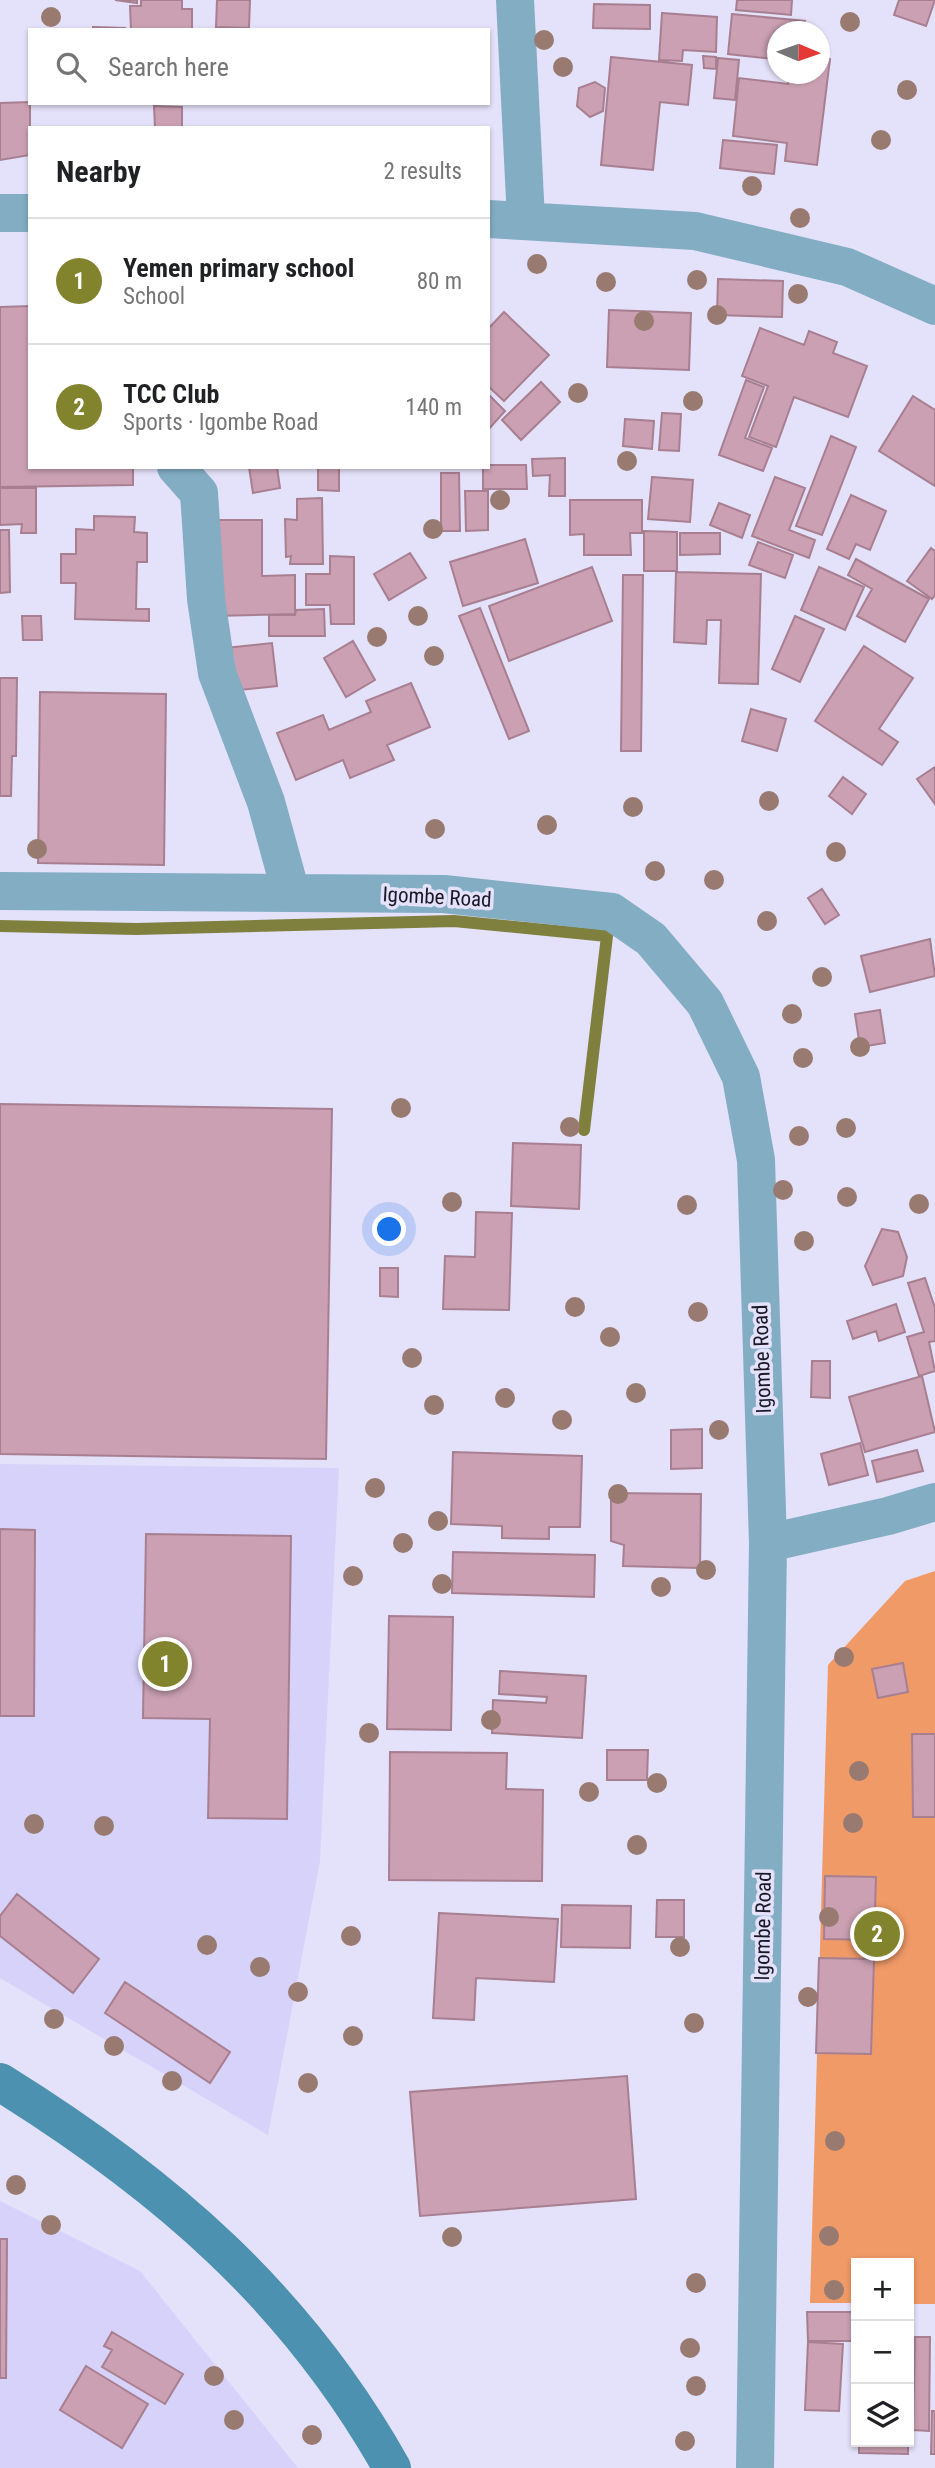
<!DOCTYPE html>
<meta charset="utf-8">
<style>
body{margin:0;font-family:"Roboto Condensed",sans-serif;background:#f2f2f2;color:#202124}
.controls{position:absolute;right:21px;bottom:21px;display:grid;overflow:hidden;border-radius:0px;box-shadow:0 2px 5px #0004}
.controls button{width:63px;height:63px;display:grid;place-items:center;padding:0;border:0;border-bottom:2px solid #e0e0e0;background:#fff;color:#202124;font:35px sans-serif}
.compass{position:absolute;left:767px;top:21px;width:63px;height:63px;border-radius:50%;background:#fff;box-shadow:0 2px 5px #0004;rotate:92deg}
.you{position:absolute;left:390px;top:1230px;width:24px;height:24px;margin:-18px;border:5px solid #fff;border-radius:50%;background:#1a73e8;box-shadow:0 0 0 10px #1a73e833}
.badge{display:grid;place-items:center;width:46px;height:46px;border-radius:50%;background:#81832d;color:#fff;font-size:23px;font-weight:700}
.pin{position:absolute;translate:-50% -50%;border:4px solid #fff;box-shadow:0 2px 7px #0006}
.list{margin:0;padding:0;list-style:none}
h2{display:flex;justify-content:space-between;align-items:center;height:91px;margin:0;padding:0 28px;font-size:30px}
h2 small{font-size:23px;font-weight:400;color:#757577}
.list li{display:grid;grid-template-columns:46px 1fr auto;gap:21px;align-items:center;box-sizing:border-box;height:126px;padding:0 28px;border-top:2px solid #e0e0e0}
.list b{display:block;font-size:26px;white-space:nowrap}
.list p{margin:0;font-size:23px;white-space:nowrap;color:#757577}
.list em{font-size:23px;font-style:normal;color:#757577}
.icon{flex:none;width:38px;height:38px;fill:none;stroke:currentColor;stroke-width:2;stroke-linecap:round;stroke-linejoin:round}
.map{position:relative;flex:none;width:935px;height:2468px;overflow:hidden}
.search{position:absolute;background:#fff;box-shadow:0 2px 5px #0004;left:28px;top:28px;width:462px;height:77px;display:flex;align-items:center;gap:18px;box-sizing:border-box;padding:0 24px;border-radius:0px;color:#757577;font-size:26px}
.panel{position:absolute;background:#fff;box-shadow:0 2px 5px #0004;left:28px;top:126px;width:462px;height:343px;border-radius:0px}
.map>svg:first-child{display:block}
</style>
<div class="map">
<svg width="935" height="2468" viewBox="0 0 935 2468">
<rect width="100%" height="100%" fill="#e4e1fa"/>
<path fill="#d7d2f9" d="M0 1464 339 1468 320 1861 268 2135 0 1978Z
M0 2201 140 2271 298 2468H0Z"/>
<path fill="#f09a67" d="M935 1571V2304H909V2263H856V2303H810L828 1665 905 1581Z"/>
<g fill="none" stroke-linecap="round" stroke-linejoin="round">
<path stroke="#7f803e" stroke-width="12" d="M0 926 136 929 454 921 607 936 584 1130"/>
</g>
<path fill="#caa0b2" stroke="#a87f91" stroke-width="2" d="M115 0H137V3Z
M141 0H182V9H192V30H131L130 6H141Z
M217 0H250L249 28 216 27Z
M737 0H792L791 15 736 10Z
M899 0H935L926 26 894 15Z
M594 4 650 5V29L593 28Z
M662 13 717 17 716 52 683 50 682 61 659 60Z
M732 14 805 21 804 32H778L773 59 728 54Z
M93 27 126 28 93 30Z
M703 56 716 57V69L704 68Z
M611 57 692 65 688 105 660 102 653 170 601 165Z
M820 57 830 59 817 165 785 161 787 143 733 136 739 78 788 84 789 74H820Z
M718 58 739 60 735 100 714 98Z
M595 82 605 88 603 111 590 117 577 106 579 88Z
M30 102V155L0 160V103Z
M154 106 182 107V128H155Z
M723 140 777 145 774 174 720 168Z
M718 279 783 281 782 317 717 315Z
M30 306V467H133V485L0 487V307Z
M609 310 691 313 689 370 607 367Z
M504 312 549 355 504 401 488 386V329Z
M760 328 804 345 809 331 837 342 833 353 867 366 848 417 794 397 776 447 749 437 768 386 742 376Z
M746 380 764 387 745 438 772 448 763 471 719 455Z
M541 382 560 402 521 440 502 420Z
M488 394 505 411 488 430Z
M913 396 935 410V486L879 451Z
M662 413 681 414 679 451 659 450Z
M625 419 654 421 652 449 623 446Z
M831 436 856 447 822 535 796 526Z
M565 458V496H549L550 475 533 476 532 459Z
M488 465H526L527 489H483V467Z
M249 467H277L280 488 253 493Z
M318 467H339V491L318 490Z
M441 473H459L460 531H441Z
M652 477 693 480 690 522 648 519Z
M775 477 805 488 789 530 815 540 809 558 752 536Z
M0 488H36V533H21L22 524 0 525Z
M465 491H488V530L466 531Z
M851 495 886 511 870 550 856 544 849 559 827 549Z
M322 498 323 564H290L291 556 286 557 285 519 297 520V499Z
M570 500H642V533H630L631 555H584V534L570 535Z
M719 503 750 515 742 538 710 525Z
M94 516 135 517 134 532 147 533V562H137L136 609H149V621L75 619 76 583H61V554H76V529L94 530Z
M211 520H262V576L295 575V614L213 616Z
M0 530H9L10 592 0 593Z
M644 531 677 532V571H644Z
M680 533H720V554L680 555Z
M525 539 538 583 463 606 450 562Z
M758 542 793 555 785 578 749 565Z
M931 548 935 551V595L932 599 907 581Z
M410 553 426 578 389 600 374 574Z
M330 556 354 557V624H331L330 605H306V574H330Z
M856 559 929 599 905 642 857 616 872 589 848 575Z
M592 567 612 621 509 661 489 606Z
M819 567 864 587 845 630 801 610Z
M676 572 761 574 758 684 719 683 721 620H707L706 644 674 642Z
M623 575H643L641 751H621Z
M480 608 529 731 509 739 459 616Z
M324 609 325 636H269V615H295L296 610Z
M22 616H41L42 640H23Z
M795 616 824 629 800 682 772 669Z
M353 641 375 680 346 697 324 658Z
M272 643 277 686 230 691 226 648Z
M864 646 913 678 879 729 898 742 882 765 815 721Z
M0 678H17L16 756H12L11 796H0Z
M411 683 430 727 387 745 394 760 350 778 343 760 296 780 277 733 323 715 329 730 371 712 366 701Z
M40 692 166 694 164 865 38 863Z
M751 709 786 719 777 751 742 741Z
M935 767V804L917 779Z
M843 777 866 794 852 814 829 796Z
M822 889 839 915 825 924 808 898Z
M930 939 935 976 870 992 861 956Z
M880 1010 885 1043 860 1047 855 1014Z
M0 1104 332 1109 326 1459 0 1454Z
M513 1143 581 1145 579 1209 511 1206Z
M476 1212 512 1213 509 1310 443 1309 445 1256 475 1257Z
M882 1229 898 1232 907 1257 903 1276 873 1285 865 1266Z
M380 1268H398V1297L380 1296Z
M925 1278 935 1308V1341L929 1342 935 1371 919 1376 907 1337 924 1332 908 1283Z
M896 1304 905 1332 879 1341 876 1331 853 1339 847 1321Z
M812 1361H830V1398L811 1397Z
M922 1376 935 1432 865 1452 849 1397Z
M702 1429V1468L671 1469V1430Z
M860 1443 868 1475 829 1485 821 1454Z
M917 1450 923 1471 877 1482 872 1461Z
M453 1452 582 1456 580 1527H549V1539L502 1538V1526L451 1524Z
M611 1493 701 1494 700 1568 623 1566 624 1545 611 1541Z
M0 1529 35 1530 34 1716H0Z
M146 1534 291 1536 287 1819 208 1818 210 1719 143 1718Z
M453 1552 595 1555 594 1597 452 1593Z
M389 1616 453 1617 451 1730 387 1729Z
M903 1663 908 1692 878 1698 872 1669Z
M500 1671 586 1676 582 1738 492 1733 493 1700 546 1703 547 1697 499 1694Z
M912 1734H935V1817H913Z
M607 1750H648L647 1780H607Z
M390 1752 507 1753 506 1789 543 1790 542 1881 389 1880Z
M825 1876 876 1877 874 1940 824 1939Z
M17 1894 99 1959 73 1993 0 1936V1916Z
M657 1900H684V1937H656Z
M562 1905 631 1906 630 1948 561 1947Z
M439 1913 558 1919 554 1982 476 1978 474 2020 433 2018Z
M819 1958 874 1959 871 2054 816 2053Z
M125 1982 230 2052 210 2083 105 2013Z
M627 2076 636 2199 420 2216 410 2092Z
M0 2239H7L6 2378H0Z
M807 2312H856V2341H808Z
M909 2315H910V2349H909Z
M112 2332 183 2374 165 2404 102 2367 112 2350 104 2346Z
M915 2337H930L929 2431 913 2430Z
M808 2342 843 2344 839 2411 805 2410Z
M86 2366 148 2404 122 2448 60 2410Z
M932 2411H935V2454H931Z
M859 2442H908V2454L859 2453Z"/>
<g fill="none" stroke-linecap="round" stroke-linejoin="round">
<path stroke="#82adc3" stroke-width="38" d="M515 0 526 219
M0 213H30
M488 219 695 231 847 267 935 306
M176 467 199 493 206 599 217 673 266 802 291 893
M0 891 444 894 612 912 651 939 705 1003 741 1077 756 1160 768 1543 755 2468
M768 1543 888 1516 935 1502"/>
<path stroke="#4d91b1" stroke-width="38" d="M0 2082C164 2184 296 2297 392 2468"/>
</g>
<g fill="#997a70">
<circle cx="51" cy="17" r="10"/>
<circle cx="850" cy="22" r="10"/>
<circle cx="544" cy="40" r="10"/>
<circle cx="563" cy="67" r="10"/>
<circle cx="907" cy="90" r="10"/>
<circle cx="881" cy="140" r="10"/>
<circle cx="752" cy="186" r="10"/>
<circle cx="800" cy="218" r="10"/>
<circle cx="537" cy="264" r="10"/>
<circle cx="697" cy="280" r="10"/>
<circle cx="606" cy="282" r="10"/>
<circle cx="798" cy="294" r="10"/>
<circle cx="717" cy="315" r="10"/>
<circle cx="644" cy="321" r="10"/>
<circle cx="578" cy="393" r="10"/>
<circle cx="693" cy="401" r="10"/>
<circle cx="627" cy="461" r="10"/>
<circle cx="500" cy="500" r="10"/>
<circle cx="433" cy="529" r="10"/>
<circle cx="418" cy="616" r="10"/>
<circle cx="377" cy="637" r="10"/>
<circle cx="434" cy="656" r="10"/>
<circle cx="769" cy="801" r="10"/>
<circle cx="633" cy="807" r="10"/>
<circle cx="547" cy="825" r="10"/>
<circle cx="435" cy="829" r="10"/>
<circle cx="37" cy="849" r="10"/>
<circle cx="836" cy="852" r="10"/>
<circle cx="655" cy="871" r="10"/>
<circle cx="714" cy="880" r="10"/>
<circle cx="767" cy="921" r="10"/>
<circle cx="822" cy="977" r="10"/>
<circle cx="792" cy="1014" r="10"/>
<circle cx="860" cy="1047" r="10"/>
<circle cx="803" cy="1058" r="10"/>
<circle cx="401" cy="1108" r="10"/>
<circle cx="570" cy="1127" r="10"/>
<circle cx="846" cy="1128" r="10"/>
<circle cx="799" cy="1136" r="10"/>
<circle cx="783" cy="1190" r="10"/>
<circle cx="847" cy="1197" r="10"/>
<circle cx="452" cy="1202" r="10"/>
<circle cx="919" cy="1204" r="10"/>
<circle cx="687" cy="1205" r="10"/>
<circle cx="804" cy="1241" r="10"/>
<circle cx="575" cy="1307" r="10"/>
<circle cx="698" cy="1312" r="10"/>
<circle cx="610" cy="1337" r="10"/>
<circle cx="412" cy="1358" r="10"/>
<circle cx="636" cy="1393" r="10"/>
<circle cx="505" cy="1398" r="10"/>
<circle cx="434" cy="1405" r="10"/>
<circle cx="562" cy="1420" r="10"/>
<circle cx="719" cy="1430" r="10"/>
<circle cx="375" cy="1488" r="10"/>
<circle cx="618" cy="1494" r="10"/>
<circle cx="438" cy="1521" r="10"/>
<circle cx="403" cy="1543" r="10"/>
<circle cx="706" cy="1570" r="10"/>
<circle cx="353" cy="1576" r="10"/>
<circle cx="442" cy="1584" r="10"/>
<circle cx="661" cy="1587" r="10"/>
<circle cx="844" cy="1657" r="10"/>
<circle cx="491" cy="1720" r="10"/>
<circle cx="369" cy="1733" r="10"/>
<circle cx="859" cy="1771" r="10"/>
<circle cx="657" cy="1783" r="10"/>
<circle cx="589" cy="1792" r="10"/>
<circle cx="853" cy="1823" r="10"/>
<circle cx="34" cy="1824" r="10"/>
<circle cx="104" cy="1826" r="10"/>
<circle cx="637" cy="1845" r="10"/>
<circle cx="829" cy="1917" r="10"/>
<circle cx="351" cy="1936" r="10"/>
<circle cx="207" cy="1945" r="10"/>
<circle cx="680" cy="1947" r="10"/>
<circle cx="260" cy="1967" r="10"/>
<circle cx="298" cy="1992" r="10"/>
<circle cx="808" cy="1997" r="10"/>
<circle cx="54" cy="2019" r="10"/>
<circle cx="694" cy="2023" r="10"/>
<circle cx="353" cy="2036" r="10"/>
<circle cx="114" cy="2046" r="10"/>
<circle cx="172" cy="2081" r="10"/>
<circle cx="308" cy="2083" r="10"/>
<circle cx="835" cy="2141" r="10"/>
<circle cx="16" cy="2185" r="10"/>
<circle cx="51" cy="2225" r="10"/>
<circle cx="829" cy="2236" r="10"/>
<circle cx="452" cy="2237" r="10"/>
<circle cx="696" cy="2283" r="10"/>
<circle cx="834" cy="2290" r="10"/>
<circle cx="690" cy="2348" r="10"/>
<circle cx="214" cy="2376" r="10"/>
<circle cx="696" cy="2386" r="10"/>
<circle cx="234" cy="2420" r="10"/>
<circle cx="312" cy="2435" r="10"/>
<circle cx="685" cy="2441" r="10"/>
</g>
<g text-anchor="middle" stroke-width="7" stroke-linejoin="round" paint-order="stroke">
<g font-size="21" fill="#1a1826" stroke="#e4e1fa">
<text transform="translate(437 897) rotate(3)" y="7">Igombe Road</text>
<text transform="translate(762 1359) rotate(-92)" y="7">Igombe Road</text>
<text transform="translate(763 1926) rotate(-89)" y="7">Igombe Road</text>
</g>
</g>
</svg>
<div class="controls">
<button>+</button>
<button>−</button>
<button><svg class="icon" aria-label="layers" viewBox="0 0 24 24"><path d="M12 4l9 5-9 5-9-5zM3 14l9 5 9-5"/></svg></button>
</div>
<svg class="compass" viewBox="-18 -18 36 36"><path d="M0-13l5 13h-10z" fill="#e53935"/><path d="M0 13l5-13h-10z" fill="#757577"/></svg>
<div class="you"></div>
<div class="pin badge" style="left:165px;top:1664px">1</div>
<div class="pin badge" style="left:877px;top:1934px">2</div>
<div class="search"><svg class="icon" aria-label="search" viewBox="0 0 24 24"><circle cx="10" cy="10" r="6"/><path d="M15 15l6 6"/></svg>Search here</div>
<section class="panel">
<h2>Nearby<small>2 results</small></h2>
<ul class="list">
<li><span class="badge">1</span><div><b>Yemen primary school</b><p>School</p></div><em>80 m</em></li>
<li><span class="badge">2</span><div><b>TCC Club</b><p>Sports · Igombe Road</p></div><em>140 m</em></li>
</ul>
</section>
</div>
